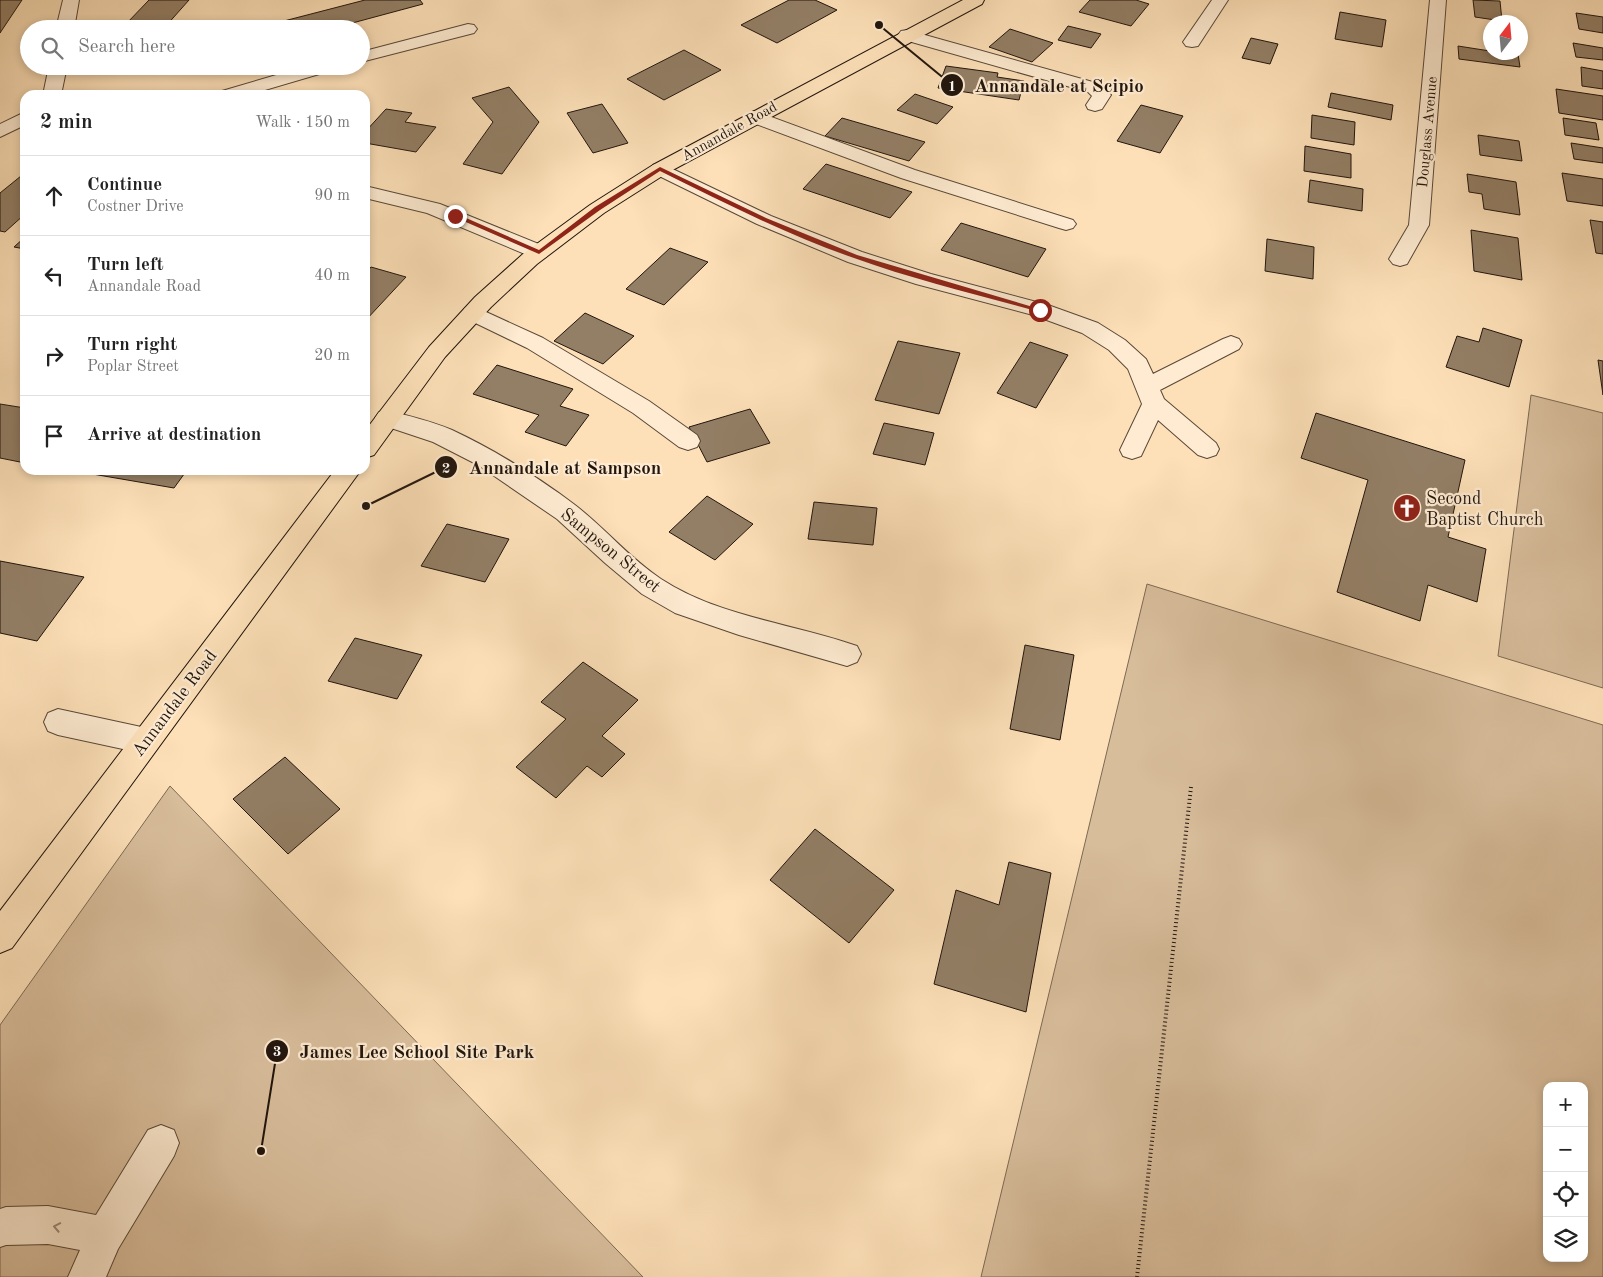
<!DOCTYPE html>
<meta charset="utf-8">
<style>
body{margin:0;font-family:"Old Standard TT",serif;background:#f6f6f6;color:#222}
.controls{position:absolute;right:15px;bottom:15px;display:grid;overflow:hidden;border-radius:10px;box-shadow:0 2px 8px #0003}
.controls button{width:45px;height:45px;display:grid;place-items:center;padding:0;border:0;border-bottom:1px solid #e0e0e0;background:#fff;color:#222;font:25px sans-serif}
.compass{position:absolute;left:1483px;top:15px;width:45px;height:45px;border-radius:50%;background:#fff;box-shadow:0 2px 8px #0003;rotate:16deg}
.stop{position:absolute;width:15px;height:15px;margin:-11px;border:4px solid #8f2418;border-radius:50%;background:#fff}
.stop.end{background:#8f2418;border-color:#fff;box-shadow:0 1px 5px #0008}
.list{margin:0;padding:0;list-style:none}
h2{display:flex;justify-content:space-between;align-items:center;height:65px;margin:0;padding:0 20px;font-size:21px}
h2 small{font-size:16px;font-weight:400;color:#767676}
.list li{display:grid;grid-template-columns:32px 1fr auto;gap:15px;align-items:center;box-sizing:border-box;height:80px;padding:0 20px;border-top:1px solid #e0e0e0}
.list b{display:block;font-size:19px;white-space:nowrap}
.list p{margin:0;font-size:16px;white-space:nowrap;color:#767676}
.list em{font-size:16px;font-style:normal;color:#767676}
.icon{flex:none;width:28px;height:28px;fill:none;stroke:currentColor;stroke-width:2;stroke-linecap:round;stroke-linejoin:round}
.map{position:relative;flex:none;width:1603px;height:1277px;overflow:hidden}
.search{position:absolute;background:#fff;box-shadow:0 2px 8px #0003;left:20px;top:20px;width:350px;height:55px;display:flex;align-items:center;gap:12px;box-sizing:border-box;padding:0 18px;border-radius:28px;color:#767676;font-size:19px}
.panel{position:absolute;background:#fff;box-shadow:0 2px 8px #0003;left:20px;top:90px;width:350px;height:385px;border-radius:15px}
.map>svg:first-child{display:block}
</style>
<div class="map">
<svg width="1603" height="1277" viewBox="0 0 1603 1277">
<rect width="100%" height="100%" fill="#fde0b8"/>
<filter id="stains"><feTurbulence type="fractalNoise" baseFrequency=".004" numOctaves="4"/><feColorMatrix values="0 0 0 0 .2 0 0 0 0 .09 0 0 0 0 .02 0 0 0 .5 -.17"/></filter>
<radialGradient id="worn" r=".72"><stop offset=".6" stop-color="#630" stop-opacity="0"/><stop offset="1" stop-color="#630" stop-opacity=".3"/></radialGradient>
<path fill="#d8bd9b" stroke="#7c6954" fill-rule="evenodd" d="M1531 395 1603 413V688L1498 656Z
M1147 584 1603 725V1277H981ZM1547 1086H1584V1258H1547Z
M170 786 643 1277H0V1025Z"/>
<path fill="#937f66" stroke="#21150d" d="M0 0H22L0 33Z
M149 0H189L165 27 126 24Z
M365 0H420L423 4 330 29H253Z
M789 0H815L837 10 777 43 741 25Z
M1090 0H1136L1149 4 1131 26 1079 12Z
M1473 0 1500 1 1502 21 1475 17Z
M1340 12 1386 20 1382 47 1335 39Z
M1576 13 1603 17V33L1579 29Z
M1068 26 1101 34 1091 48 1058 40Z
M1010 29 1053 43 1032 62 989 47Z
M1251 38 1278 44 1270 64 1242 58Z
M1573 43 1603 48V60L1576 57Z
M1458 46 1490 51V52L1518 54 1520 67 1459 59Z
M684 50 721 70 664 100 627 79Z
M946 66 998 73 997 77 1024 81 1019 100 938 88Z
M1581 67 1603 71V89L1582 86Z
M509 87 539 122 502 174 463 164 493 122 472 98Z
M1556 89 1603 96V120L1559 113Z
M1331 93 1393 105 1391 120 1328 107Z
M915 94 953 107 937 124 897 110Z
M602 104 628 143 593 153 567 113Z
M1141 105 1183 116 1160 153 1117 141Z
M386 109 412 113 405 122 436 127 416 152 365 143V132Z
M1312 115 1355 122 1354 145 1311 138Z
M842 118 925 142 909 161 825 136Z
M1563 118 1596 123 1599 140 1565 135Z
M1478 135 1519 141 1522 161 1480 155Z
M1571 143 1603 148V163L1574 159Z
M1305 146 1351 154V178L1304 171Z
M826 164 912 192 890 218 803 189Z
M1562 173 1603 179V206L1567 201Z
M1467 174 1516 182 1520 215 1484 209 1482 194 1469 192Z
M21 176H25V214L5 232 0 231V193Z
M1310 180 1363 189 1362 211 1308 202Z
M1590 220 1603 222V254L1596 253Z
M961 223 1046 249 1028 277 941 250Z
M1471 230 1518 238 1522 280 1474 271Z
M25 237V249L14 247Z
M1267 239 1314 247 1313 279 1265 271Z
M670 248 708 262 664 305 626 289Z
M371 267 406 277 365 321V274Z
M585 313 634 336 603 364 554 341Z
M1483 328 1522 340 1509 387 1446 367 1457 336 1479 342Z
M898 341 960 353 939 414 875 400Z
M1030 342 1068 355 1036 408 997 393Z
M1598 360 1603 361V395Z
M497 365 573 389 560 406 589 415 566 446 525 432 539 415 473 394Z
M0 404 25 408V463L0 458Z
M750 409 770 443 707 462 689 427Z
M1316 413 1465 460 1448 537 1486 549 1477 602 1428 585 1420 621 1337 592 1368 480 1301 458Z
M884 423 934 433 925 465 873 454Z
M69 470H187L174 488Z
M707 496 753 524 715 560 669 532Z
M814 502 877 508 873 545 808 539Z
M447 524 509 539 485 582 421 566Z
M0 561 84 577 37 641 0 633Z
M355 638 422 655 397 699 328 681Z
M1025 645 1074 655 1060 740 1010 729Z
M583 662 638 700 602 736 625 754 602 777 587 766 556 798 516 767 566 719 541 702Z
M285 757 340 809 288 854 233 799Z
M815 829 894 890 849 943 770 880Z
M1009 862 1051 873 1026 1012 934 984 956 890 999 905Z"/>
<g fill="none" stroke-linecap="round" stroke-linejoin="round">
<g stroke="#584838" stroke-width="2">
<path id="minor" d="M63 0H79L74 29H56Z
M1212 0H1228L1198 46 1192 47 1186 46 1183 42Z
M1430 0H1446L1429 225 1407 264 1400 266 1393 264 1389 259 1409 225Z
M468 24 474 25 477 29 474 33 361 62V52Z
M907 30 1100 84 1111 95 1102 109 1095 111 1088 109 1086 105 1092 96 1088 92 901 39 898 35 901 31Z
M49 66H67L61 95H43Z
M307 66H336L333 70 248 95H219L222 91Z
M755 111 915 170 1073 220 1076 224 1073 228 1066 230 1059 228 901 178 748 121 746 117 748 113Z
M25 112V125L0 137V124Z
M660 163 771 216 862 252 931 274 1048 305 1098 323 1125 340 1146 359 1153 374 1223 339 1231 336 1239 339 1242 344 1239 349 1160 390 1164 399 1216 443 1219 449 1216 455 1207 458 1198 455 1158 420 1141 456 1132 459 1123 456 1120 450 1142 404 1128 369 1109 350 1082 333 1033 315 916 284 848 262 757 224 653 173 650 169 653 165Z
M365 186 440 204 546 247 549 252 546 257 539 259 532 257 427 213 365 198Z
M473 306 543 338 649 401 697 435 700 441 697 447 688 450 679 447 633 413 527 348 465 318 462 313 465 308Z
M387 410C408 416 432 421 452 430 493 449 539 478 575 505 605 528 629 558 661 579 719 617 792 623 857 646L861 654 857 662 847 666 739 635 675 613 642 594 605 563 557 519 478 465 433 442 379 424 375 418 379 412Z
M58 709 146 728 156 732 161 741 156 750 146 754 58 735 48 731 44 722 48 713Z
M161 1125 174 1130 179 1143 174 1156 118 1249 106 1277H68L80 1250 48 1244 6 1245 0 1247V1209L6 1207 48 1206 96 1215 148 1130Z"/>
</g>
<g stroke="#21150d" stroke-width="2">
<path id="major" d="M963 0H984L982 4 667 173 604 213 537 264 491 307 445 357 374 455 365 458V431L429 347 475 297 523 254 590 205 653 165Z
M335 470H361L12 948 0 953V911Z"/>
</g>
<path stroke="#21150d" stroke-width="4" stroke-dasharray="1 3" stroke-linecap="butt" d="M1137 1277 1191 787"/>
<use href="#minor" fill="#feebd1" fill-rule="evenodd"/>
<use href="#major" fill="#fde0b8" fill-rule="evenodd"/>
</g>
<defs><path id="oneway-chevron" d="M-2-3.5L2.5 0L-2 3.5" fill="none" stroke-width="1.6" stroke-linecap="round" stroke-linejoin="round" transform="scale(1.25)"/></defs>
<use stroke="#9b8b79" href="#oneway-chevron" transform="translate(57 1227) rotate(-169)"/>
<path fill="#8f2418" d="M660 167 766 218 857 255 1043 310 1040 312C978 295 915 280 854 258 787 235 723 202 660 171L600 210 539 254 452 216 457 214 539 250 595 207Z"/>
<defs>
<g id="church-disc" transform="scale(1.4375)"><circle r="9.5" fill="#8f2418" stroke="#feebd1"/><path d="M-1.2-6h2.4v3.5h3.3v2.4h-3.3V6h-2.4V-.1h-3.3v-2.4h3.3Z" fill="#fff"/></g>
</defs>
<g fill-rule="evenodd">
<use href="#church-disc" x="1407" y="508"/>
</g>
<g text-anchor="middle" stroke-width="4.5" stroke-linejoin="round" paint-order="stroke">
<g font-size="15" fill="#21150d" stroke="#feebd1">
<text transform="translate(729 131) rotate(-29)" y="5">Annandale Road</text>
<text transform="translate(1427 132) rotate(-85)" y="5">Douglass Avenue</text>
</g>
<g font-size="18" fill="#21150d" stroke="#feebd1" text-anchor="start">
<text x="1426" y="504">Second<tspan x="1426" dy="21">Baptist Church</tspan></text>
</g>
<g font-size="18" fill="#21150d" stroke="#feebd1">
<text transform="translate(611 550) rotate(39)" y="6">Sampson Street</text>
<text transform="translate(174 703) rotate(-53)" y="6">Annandale Road</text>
</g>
</g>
<path fill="none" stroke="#21150d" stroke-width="2" d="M879 25L952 85M366 506L446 467M261 1151L277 1051"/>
<g fill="#21150d" stroke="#feebd1" stroke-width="2">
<circle cx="879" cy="25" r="5"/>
<circle cx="366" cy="506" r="5"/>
<circle cx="261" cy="1151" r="5"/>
<circle cx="952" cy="85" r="12"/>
<circle cx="446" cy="467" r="12"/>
<circle cx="277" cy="1051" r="12"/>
</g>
<g font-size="15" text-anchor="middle" font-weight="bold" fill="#fff">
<text x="952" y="91">1</text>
<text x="446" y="473">2</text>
<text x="277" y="1056">3</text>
</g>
<g font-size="19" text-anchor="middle" font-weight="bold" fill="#21150d" stroke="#feebd1" stroke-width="4.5" stroke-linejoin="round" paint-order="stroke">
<text x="1059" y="92">Annandale at Scipio</text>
<text x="565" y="474">Annandale at Sampson</text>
<text x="417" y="1058">James Lee School Site Park</text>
</g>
<rect width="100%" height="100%" filter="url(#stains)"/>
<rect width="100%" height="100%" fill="url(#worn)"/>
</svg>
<div class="controls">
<button>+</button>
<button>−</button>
<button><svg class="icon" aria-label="locate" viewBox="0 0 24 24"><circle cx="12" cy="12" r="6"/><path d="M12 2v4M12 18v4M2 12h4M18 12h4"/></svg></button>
<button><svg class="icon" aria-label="layers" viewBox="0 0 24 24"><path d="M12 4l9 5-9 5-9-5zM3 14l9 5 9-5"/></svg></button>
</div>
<svg class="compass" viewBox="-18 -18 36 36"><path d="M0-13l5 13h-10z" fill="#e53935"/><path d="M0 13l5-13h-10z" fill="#767676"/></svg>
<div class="stop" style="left:1040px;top:310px"></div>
<div class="stop end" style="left:455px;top:216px"></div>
<div class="search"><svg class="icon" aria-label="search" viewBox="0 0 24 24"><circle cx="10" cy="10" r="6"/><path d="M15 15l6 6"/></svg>Search here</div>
<section class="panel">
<h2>2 min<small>Walk · 150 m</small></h2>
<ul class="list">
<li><svg class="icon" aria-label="ahead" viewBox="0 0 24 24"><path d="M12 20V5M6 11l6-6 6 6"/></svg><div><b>Continue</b><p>Costner Drive</p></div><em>90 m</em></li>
<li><svg class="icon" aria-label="left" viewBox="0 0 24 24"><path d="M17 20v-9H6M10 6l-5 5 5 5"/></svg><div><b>Turn left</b><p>Annandale Road</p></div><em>40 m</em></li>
<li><svg class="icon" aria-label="right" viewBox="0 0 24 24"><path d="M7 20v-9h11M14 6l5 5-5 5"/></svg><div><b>Turn right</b><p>Poplar Street</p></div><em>20 m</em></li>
<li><svg class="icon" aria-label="arrive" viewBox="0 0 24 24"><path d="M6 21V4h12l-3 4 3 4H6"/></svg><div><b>Arrive at destination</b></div></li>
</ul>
</section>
</div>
